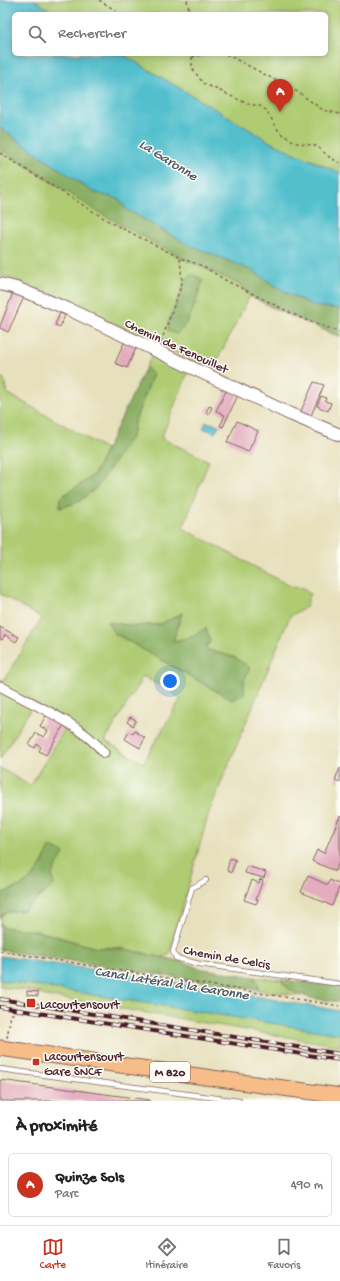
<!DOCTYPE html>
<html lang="fr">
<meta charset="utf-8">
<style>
body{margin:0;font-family:"Gochi Hand",sans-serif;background:#f6f6f6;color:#202124}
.you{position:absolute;left:170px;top:681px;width:14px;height:14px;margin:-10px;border:3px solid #fff;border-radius:50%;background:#1a73e8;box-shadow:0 0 0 6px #1a73e833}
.badge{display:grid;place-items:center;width:26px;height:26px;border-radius:50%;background:#c8321e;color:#fff;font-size:13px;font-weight:700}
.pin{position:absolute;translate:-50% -33px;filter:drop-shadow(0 1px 2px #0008)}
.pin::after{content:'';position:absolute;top:21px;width:14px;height:12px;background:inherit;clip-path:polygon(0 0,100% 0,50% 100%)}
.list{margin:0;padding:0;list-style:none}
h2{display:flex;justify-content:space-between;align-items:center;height:52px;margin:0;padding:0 16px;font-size:17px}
h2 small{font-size:13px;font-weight:400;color:#757577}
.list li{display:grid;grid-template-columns:26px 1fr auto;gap:12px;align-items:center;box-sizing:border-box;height:64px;margin:0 8px 8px;padding:0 8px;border:1px solid #e0e0e0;border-radius:6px}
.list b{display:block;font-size:15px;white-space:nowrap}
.list p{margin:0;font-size:13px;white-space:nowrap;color:#757577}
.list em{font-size:13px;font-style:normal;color:#757577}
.icon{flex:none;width:22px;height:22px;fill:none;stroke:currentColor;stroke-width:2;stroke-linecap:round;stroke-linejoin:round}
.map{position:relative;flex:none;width:340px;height:1101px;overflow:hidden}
.search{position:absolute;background:#fff;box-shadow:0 2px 10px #0003;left:12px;right:12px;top:12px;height:44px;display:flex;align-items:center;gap:10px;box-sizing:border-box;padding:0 14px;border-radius:6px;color:#757577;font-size:15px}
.sheet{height:124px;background:#fff}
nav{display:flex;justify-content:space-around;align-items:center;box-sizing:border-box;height:56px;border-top:1px solid #e0e0e0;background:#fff;font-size:11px;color:#757577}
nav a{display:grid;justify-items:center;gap:2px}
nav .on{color:#c8321e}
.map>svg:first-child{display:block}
</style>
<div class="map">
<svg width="340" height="1101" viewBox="0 0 340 1101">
<rect width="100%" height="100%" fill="#fdfcf7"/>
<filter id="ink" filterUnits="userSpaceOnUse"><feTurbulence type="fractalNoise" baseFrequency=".025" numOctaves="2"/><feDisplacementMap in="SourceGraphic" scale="8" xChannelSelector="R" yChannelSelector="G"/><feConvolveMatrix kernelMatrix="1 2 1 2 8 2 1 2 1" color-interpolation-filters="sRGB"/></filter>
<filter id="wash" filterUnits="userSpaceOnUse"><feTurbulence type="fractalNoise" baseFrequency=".012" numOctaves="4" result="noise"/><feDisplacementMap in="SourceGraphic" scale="16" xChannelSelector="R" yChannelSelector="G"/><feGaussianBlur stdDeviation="0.9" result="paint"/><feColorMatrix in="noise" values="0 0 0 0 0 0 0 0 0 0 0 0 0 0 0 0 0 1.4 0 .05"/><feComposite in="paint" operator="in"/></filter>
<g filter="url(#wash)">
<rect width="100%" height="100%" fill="#e7e0bc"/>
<path fill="#afcc73" stroke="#7c764f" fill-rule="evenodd" d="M34 0H340V173L272 143 122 54H326V14H56Z
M0 149 239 284 250 296 212 370 49 293 8 277 0 276ZM203 280 182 330V290L184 281Z
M153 353 189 370 161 438 209 461 183 528 292 587 304 588 310 594 306 607 290 616 209 812 169 955 159 958 145 953 113 947 96 948 49 934 2 927 0 918 4 913 24 910 52 874 64 853 50 848C37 876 32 883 2 893L0 903V768L30 786 67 725 33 705 0 759V686L42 618 0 594V377L4 379 7 393 106 449 94 475 60 498 61 508 80 501 132 436 134 423 153 374 146 367ZM182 613 173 641 192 637 205 649 211 651 244 680V694L232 700 114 633 108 622 134 626 161 624ZM143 676 181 698 143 763 105 741Z
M254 977 281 980 288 989 301 996 258 990V983Z
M0 980 340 1034V1046L41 995V992L0 987Z"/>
<path fill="#8bb065" stroke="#6a6848" d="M0 128 93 192 119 199 126 209 187 244 251 270 287 293 314 306 340 309V337L273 308 250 296 239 284 186 260 100 213 0 149Z
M192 274 203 280C197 297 191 323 177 334L168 331V323L182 290 184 281Z
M146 367 153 374 134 423 132 436 97 487 80 501 60 508V498L94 475Z
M182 613 173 641 192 637 206 628 210 641 205 649 234 657 250 668 244 680V694L232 700 114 633 107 622 134 626 161 624Z
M50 847 64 853 52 874 54 885 24 910 4 913 0 918 2 893C32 883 37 876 50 847Z
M0 923 2 927 37 931 96 948 125 949 183 962 198 968 254 977 258 983V990L0 950Z
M281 980 340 986V1002C318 999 296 999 281 980Z"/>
<path fill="#53bfcd" stroke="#4e6f7c" d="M0 0H34L56 14H14V54H122L272 143 340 173V309L314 306 287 293 251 270 187 244 126 209 119 199 93 192 0 128Z
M206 422 219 425 215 433 203 428Z
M0 956 143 977 340 1011V1034L0 980Z"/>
<g id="blocks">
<path fill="#e3acbf" d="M13 293 24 297 8 332 0 328V326Z
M60 313 65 315 60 327 55 325Z
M125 341 137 346 127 368 115 363Z
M314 382 324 385 310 418 300 413Z
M227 389 238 395 223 427 220 426 225 415 216 411Z
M321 396 326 398 325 401 331 403 328 411 317 406Z
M209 406 212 407 209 414 206 413Z
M237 421 258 431 248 452 227 442Z
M0 627 19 637 16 642 5 635 2 640 0 639Z
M47 714 64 725 46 755 39 751 41 747 37 744 35 748 29 745 36 733 44 737 48 731 40 726Z
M130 717 136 720 133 726 127 722Z
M135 731 145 738 140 748 125 739 129 732 133 734Z
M340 768V782L335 780Z
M340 816V860L335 871 312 861 317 850 324 853Z
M230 858 236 860 231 873 227 870Z
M247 866 266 872 264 878 245 873Z
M308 876 328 885 330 880 340 885 332 906 301 892Z
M260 879 263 880 256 899 258 900 256 904 244 900 252 880 259 883Z
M27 991 38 992V996L27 995Z
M0 1080 150 1100V1101H0Z"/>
</g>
</g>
<g filter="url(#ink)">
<use href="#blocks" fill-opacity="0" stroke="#81635e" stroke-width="1"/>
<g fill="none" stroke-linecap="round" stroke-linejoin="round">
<g stroke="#81635e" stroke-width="6">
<path id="service" d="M206 880 192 888 173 952 176 958 199 964 340 984
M0 1069 239 1101"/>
</g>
<g stroke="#81635e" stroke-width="11">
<path id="minor" d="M0 686C32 704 82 724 104 753"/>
</g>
<g stroke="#81635e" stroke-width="14">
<path id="tertiary" d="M0 284 16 288 68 309 290 414 340 435"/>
</g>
<g stroke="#81635e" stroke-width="17">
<path id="primary" d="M0 1048 340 1096"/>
</g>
<path stroke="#81635e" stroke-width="1.5" stroke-dasharray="3 3" stroke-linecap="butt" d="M99 0 121 14
M187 0 190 14
M187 54 192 57 208 54
M226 54 298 92 323 110 340 114
M192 57V68L203 83 248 104 260 106 266 110 280 133 297 143 317 146 329 157 340 163
M0 153 110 222 180 258 203 266 225 280 303 319 340 332
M161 342 182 283 180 258
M0 951 340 1006
M29 1006 31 998
M10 1010 11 1005
M7 1038 11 1014H15"/>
<use href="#service" stroke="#fff" stroke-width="4.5"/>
<use href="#minor" stroke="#fff" stroke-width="9"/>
<use href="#tertiary" stroke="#fff" stroke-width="12"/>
<use href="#primary" stroke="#f7bd88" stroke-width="15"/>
<g stroke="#4a1f2b" stroke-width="4">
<path id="rail" d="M0 999 340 1054
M0 1007 340 1060"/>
</g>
<use href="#rail" stroke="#fdfcf7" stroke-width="2.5" stroke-dasharray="8" stroke-linecap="butt"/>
</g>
</g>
<g fill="#c8321e" stroke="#fdfcf7" stroke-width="1.5">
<rect x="26" y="998" width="10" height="10" rx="2"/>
<rect x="32" y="1058" width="8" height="8" rx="2"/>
</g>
<g text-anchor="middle" stroke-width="3" stroke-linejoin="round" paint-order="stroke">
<rect fill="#fdfcf7" stroke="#806168" stroke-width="1" x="150" y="1062" width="40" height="20" rx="3"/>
<g font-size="12" font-weight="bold" fill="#4a1f2b">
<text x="170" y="1076">M 820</text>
</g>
<g font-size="13" fill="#4a1f2b" stroke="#fdfcf7">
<text transform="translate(177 345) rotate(25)" y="5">Chemin de Fenouillet</text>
<text transform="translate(227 956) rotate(10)" y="5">Chemin de Celcis</text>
</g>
<g font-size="13" fill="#4a1f2b" stroke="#fdfcf7" text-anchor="start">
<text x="40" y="1008">Lacourtensourt</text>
<text x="44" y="1060">Lacourtensourt<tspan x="44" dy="15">Gare SNCF</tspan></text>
</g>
<g font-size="14" font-style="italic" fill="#4d5764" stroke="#fdfcf7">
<text transform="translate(169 159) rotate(32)" y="5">La Garonne</text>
<text transform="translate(172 982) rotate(9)" y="5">Canal Latéral à la Garonne</text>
</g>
</g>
</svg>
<div class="you"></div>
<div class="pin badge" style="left:280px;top:112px">A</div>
<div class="search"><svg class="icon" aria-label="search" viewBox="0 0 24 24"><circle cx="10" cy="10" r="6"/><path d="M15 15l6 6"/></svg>Rechercher</div>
</div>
<section class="sheet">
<h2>À proximité<small></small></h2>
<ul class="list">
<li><span class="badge">A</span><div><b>Quinze Sols</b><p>Parc</p></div><em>490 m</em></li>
</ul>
</section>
<nav>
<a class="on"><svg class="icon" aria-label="map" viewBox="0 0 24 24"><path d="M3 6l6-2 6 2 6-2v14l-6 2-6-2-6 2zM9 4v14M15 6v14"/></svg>Carte</a>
<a><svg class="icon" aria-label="directions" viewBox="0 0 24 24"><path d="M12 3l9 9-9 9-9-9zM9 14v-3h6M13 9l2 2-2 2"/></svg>Itinéraire</a>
<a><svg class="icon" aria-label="saved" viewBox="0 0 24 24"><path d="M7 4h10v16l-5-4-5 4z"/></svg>Favoris</a>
</nav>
